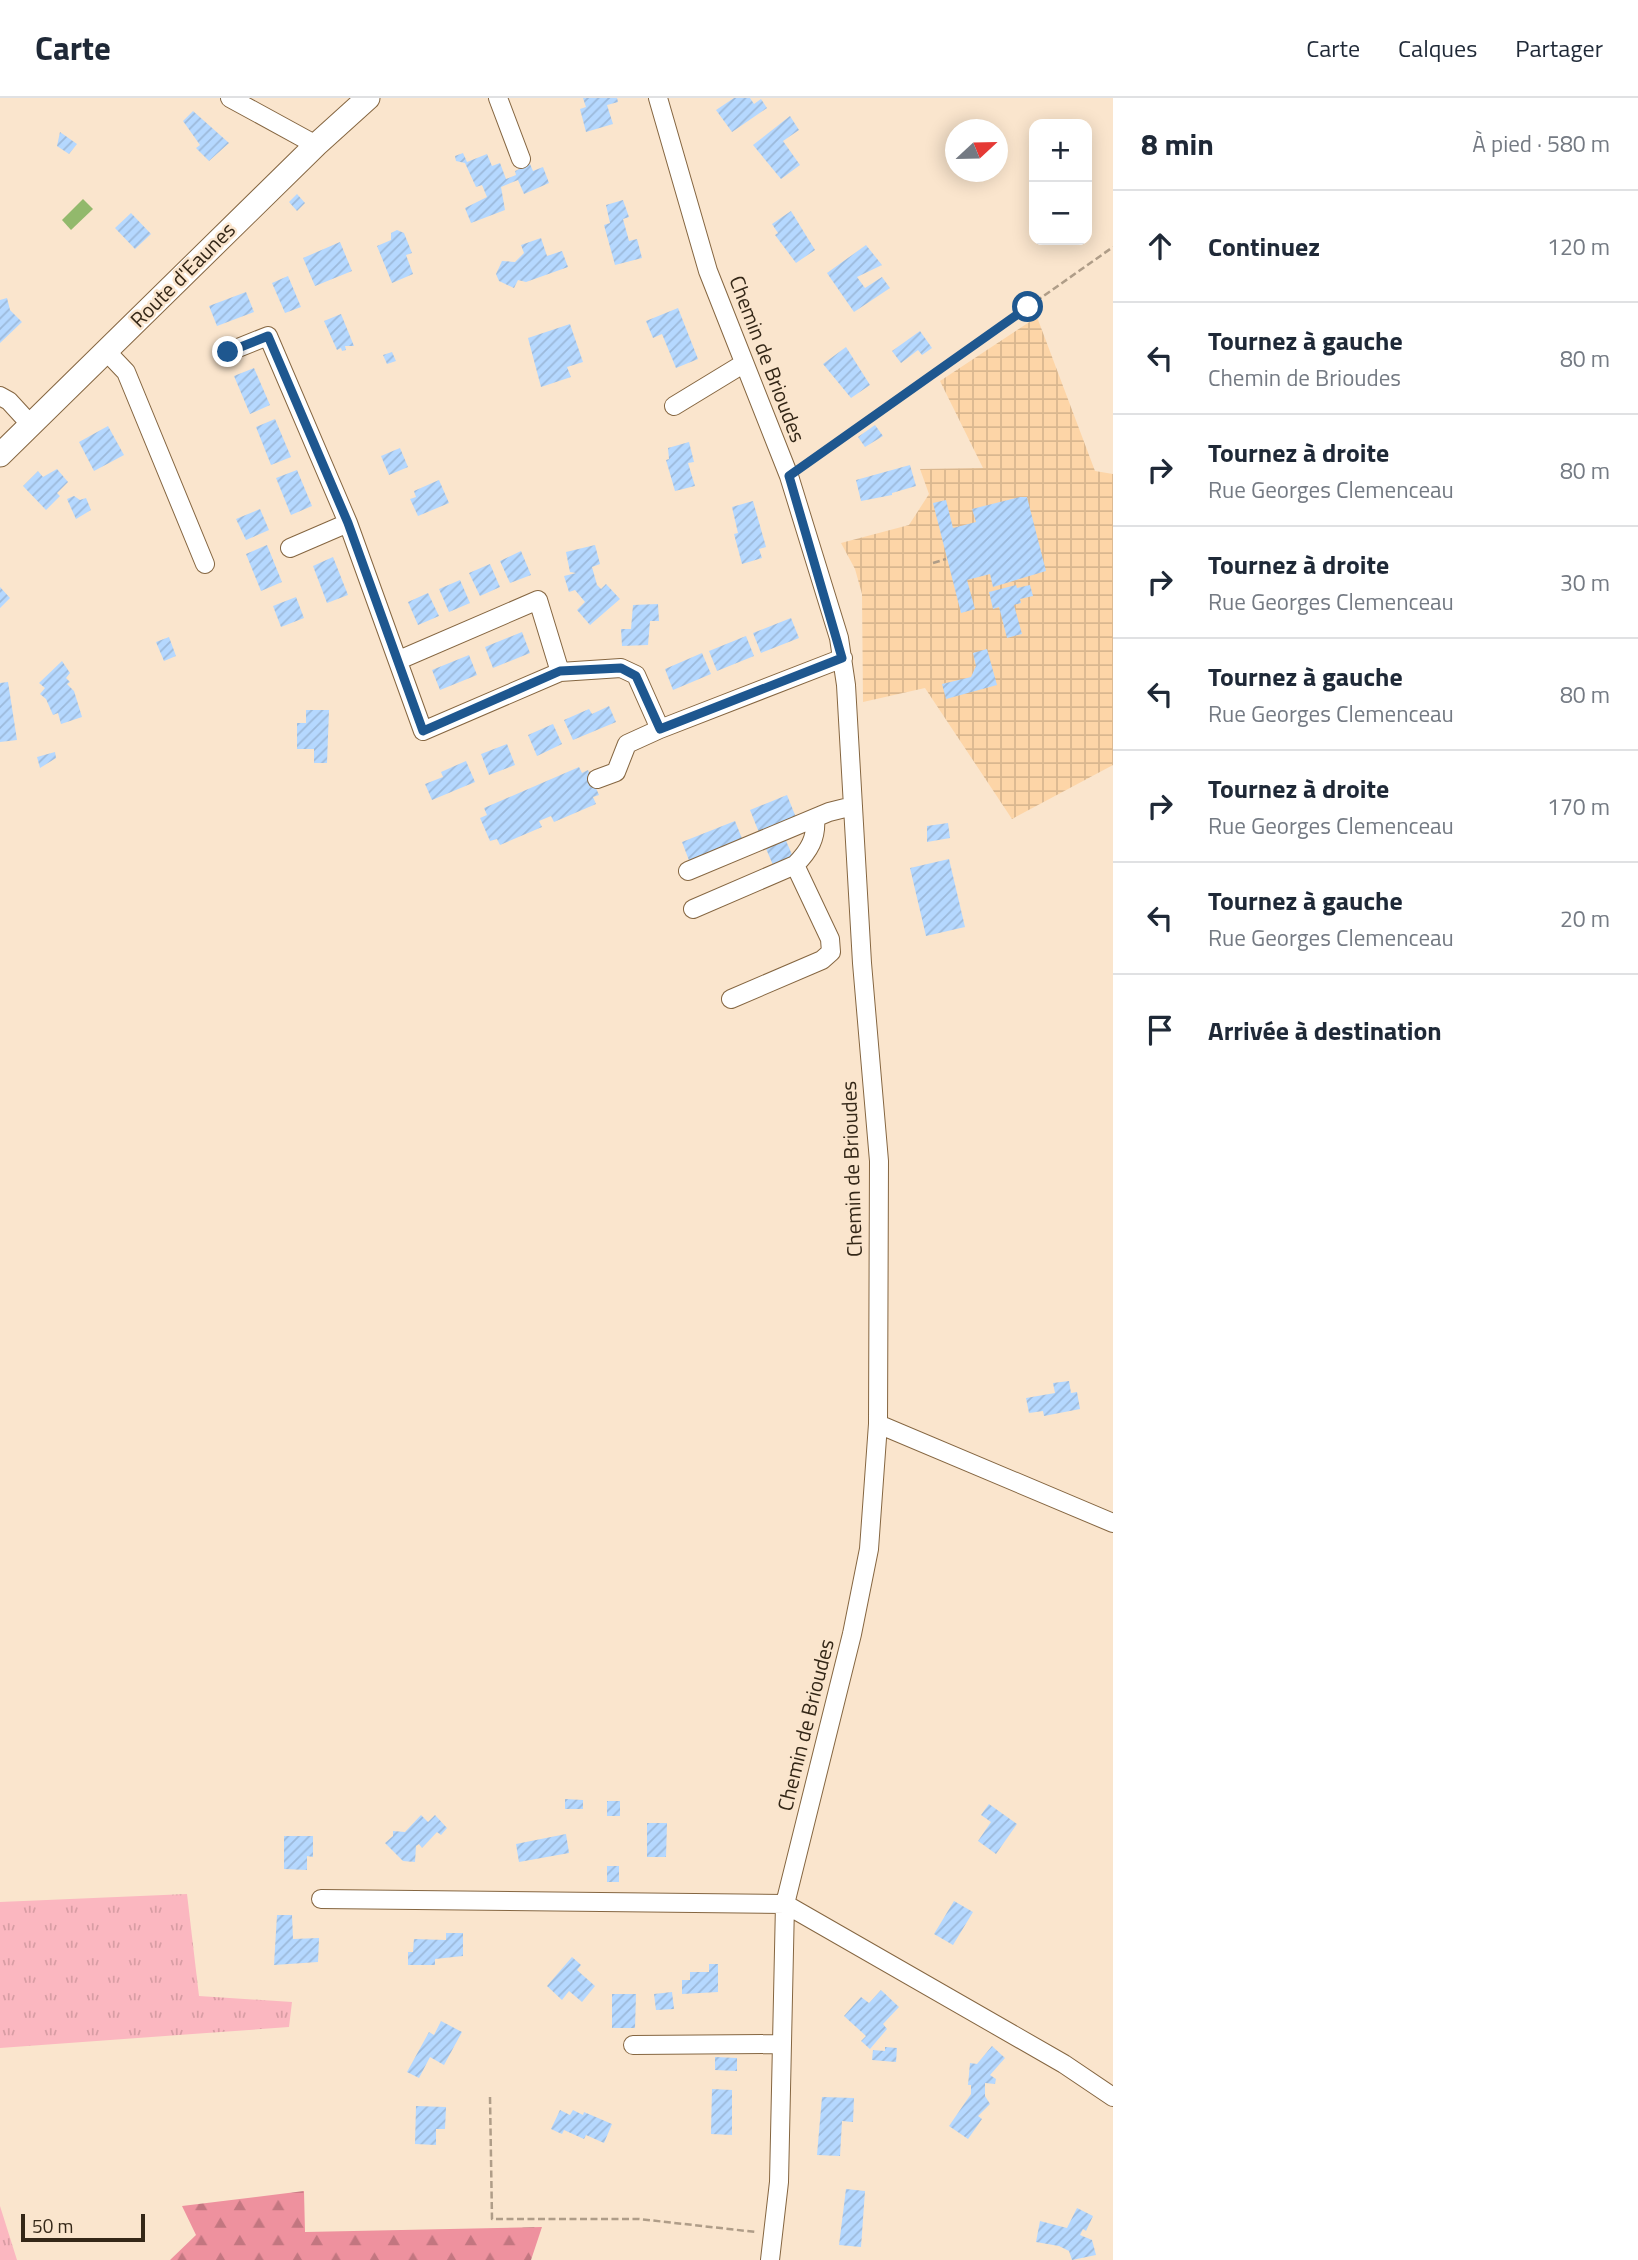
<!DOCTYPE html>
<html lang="fr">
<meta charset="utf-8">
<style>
body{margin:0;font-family:"Titillium Web",sans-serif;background:#f2f2f3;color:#1f2937}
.controls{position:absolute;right:21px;top:21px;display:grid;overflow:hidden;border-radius:14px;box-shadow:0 4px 18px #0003}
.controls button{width:63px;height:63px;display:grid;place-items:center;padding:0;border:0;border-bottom:2px solid #e0e1e3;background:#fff;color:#1f2937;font:35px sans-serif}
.compass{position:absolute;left:945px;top:21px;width:63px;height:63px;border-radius:50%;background:#fff;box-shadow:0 4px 18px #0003;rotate:68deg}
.scale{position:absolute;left:21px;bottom:18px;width:124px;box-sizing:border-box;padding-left:7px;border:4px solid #342717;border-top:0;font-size:19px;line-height:24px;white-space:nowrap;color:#342717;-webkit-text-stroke:5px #fae5cd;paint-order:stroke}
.stop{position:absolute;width:21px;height:21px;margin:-16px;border:5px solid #1e578f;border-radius:50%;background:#fff}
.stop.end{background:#1e578f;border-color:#fff;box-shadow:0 2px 7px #0008}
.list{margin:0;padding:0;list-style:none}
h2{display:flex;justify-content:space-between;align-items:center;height:91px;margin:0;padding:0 28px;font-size:30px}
h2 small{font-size:23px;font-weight:400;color:#747a83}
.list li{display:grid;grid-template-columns:46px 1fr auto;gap:21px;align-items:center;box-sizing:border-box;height:112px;padding:0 28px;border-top:2px solid #e0e1e3}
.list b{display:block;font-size:26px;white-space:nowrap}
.list p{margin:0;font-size:23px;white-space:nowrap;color:#747a83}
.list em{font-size:23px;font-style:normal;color:#747a83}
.icon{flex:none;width:38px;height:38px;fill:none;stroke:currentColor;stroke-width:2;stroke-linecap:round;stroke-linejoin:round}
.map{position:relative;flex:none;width:1113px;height:2162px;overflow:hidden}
header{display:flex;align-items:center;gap:42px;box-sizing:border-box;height:98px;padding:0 35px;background:#fff;border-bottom:2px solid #e0e1e3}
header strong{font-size:33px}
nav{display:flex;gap:38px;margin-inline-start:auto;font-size:24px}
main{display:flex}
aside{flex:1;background:#fff}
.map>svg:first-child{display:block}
</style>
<header>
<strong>Carte</strong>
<nav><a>Carte</a><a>Calques</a><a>Partager</a></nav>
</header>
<main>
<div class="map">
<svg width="1113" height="2162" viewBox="0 0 1113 2162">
<defs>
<pattern id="industrial-grid" width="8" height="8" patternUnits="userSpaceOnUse" patternTransform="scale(1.75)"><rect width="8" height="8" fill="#fdd5a7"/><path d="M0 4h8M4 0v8" fill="none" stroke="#d9b78f"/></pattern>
<pattern id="grass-tufts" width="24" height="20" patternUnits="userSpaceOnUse" patternTransform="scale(1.75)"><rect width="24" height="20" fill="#fbb7c0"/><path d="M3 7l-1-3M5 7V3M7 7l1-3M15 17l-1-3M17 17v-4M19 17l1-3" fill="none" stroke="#d89da4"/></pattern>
<pattern id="forest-firs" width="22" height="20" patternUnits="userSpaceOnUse" patternTransform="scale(1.75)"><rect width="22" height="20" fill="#ee919e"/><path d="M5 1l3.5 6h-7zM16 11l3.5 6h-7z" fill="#c27680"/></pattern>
<pattern id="building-hatch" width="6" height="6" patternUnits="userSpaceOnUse" patternTransform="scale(1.75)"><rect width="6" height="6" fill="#b5d8ff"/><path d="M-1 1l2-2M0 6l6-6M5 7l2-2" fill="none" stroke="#9cb9da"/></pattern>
</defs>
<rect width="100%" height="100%" fill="#fae5cd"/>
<path fill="url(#industrial-grid)" d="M1037 219 1095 373 1113 376V667L1012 721 925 590 863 604 862 496 855 471 841 445 909 427 929 396 920 371 983 370 940 283Z"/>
<path fill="url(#grass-tufts)" d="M187 1796 199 1898 292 1904 289 1929 0 1950V1804Z
M0 2108 17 2162H0Z"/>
<path fill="url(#forest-firs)" d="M304 2093 305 2134 542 2129 531 2162H170L196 2137 182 2108Z"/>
<path fill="#92b96c" d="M83 101 93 111 71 132 62 122Z"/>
<path fill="url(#building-hatch)" d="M583 0H617L618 4 607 7 613 26 586 34 580 11 586 9Z
M734 0H750L754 6 761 1 767 10 732 34 716 12Z
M193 13 229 45 209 63 196 50 200 47 183 23Z
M790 18 799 32 783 43 800 67 781 81 753 47Z
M60 34 77 46 69 56 57 48Z
M463 55 467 64 487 56 492 68 500 65 506 81 516 77 515 73 530 66 533 73 543 69 549 85 524 96 518 82 501 89 505 112 471 125 465 110 487 99 482 87 476 89 465 65 456 63 455 58Z
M297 96 305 105 297 113 289 104Z
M623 102 629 119 623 121 629 143 637 141 642 160 615 167 604 127 610 125 606 107Z
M791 113 815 152 796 165 775 137 778 135 772 126Z
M131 115 151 136 135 151 115 130Z
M397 132 404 135 412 155 406 157 413 176 392 185 377 148 391 142V135Z
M541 140 547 158 562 153 568 169 526 184 518 182 514 190 499 183 496 176 502 163 515 164 524 155 521 147Z
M340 144 352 173 315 188 303 160Z
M866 147 882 167 857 179 865 190 882 179 890 190 854 214 827 175Z
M288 178 301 209 285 215 272 185Z
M246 194 254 214 217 228 209 208Z
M7 200 10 212 22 224 0 245V202Z
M678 210 698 261 676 270 662 236 653 240 646 223Z
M341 216 354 248H345L346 252 342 253 341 250 337 252 324 223Z
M570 226 583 264 567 269 571 279 541 289 528 240Z
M920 233 932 250 922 257 918 252 901 265 892 253Z
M846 249 870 287 851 300 823 266Z
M392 254 396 263 387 266 383 257Z
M254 270 270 307 250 316 234 278Z
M275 321 291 359 271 367 256 329Z
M875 327 883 338 865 349 858 339Z
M108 328 124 357 94 373 79 344Z
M689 344 694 364 688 365 695 388 675 393 666 362 669 361 668 350Z
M400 350 408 369 389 377 381 358Z
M910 367 916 388 892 395V397L861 403 856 382Z
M57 371 68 384 57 395 60 398 46 412 23 388 38 373 43 379Z
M297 372 312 408 291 417 276 380Z
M439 382 449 405 418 418 410 401 416 399 414 393Z
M74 398 80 402 86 400 91 412 76 421 67 401Z
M1020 399H1027L1046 473 993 489 990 476 967 482 975 511 961 515 933 405 946 402 953 430 976 424 972 411Z
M753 403 766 449 759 451 762 460 742 466 734 436 738 435 732 409Z
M260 411 269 432 246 442 236 421Z
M267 447 282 484 261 493 246 456Z
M595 447 600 466 592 469 597 487 601 491 606 486 620 501 590 527 577 512 585 504 575 492 569 494 564 478 576 475 570 474 566 454Z
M521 453 531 477 510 485 500 463Z
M333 459 348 497 327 505 313 468Z
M490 466 500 489 480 498 469 475Z
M460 482 470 505 449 514 439 491Z
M1016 487 1017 490 1030 487 1033 498 1020 501 1021 505 1014 507 1022 536 1007 540 999 509 993 511 989 494Z
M0 489 10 500 0 510Z
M428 495 439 518 418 527 408 504Z
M296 499 304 520 281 529 273 508Z
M658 506 659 523H650L648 547 622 548 621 531H631L633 507Z
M791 520 799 540 761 555 753 535Z
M522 534 530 555 493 570 485 549Z
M746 538 754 558 717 573 709 553Z
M169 539 176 558 164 563 156 544Z
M987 551 997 587 946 601 942 586 971 579 976 568 973 555Z
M702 555 711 576 673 592 665 571Z
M469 557 477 577 440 592 432 572Z
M62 563 70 575 66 580 70 584 67 586 74 593 82 619 61 626 58 615 53 617 46 601 40 596 45 590 39 585Z
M8 584 17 642 0 644V585Z
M609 608 616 624 573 642 564 622 589 611 592 616Z
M306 612H329L327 665H314V651H297V625H306Z
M553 626 562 646 537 658 528 637Z
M507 646 515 667 489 677 481 656Z
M55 654 56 660 40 670 37 659Z
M466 663 475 684 432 702 425 686 443 679 441 674Z
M579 669 582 675 588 672 599 697 593 699 596 706 554 724 551 718 539 723 542 729 500 747 497 741 490 743 480 720 487 717 484 710Z
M787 697 797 722 760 737 750 712Z
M735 723 743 743 690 765 682 744Z
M948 725 950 740 927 744V728Z
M784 738 793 759 773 767 764 746Z
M949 761 965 829 926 838 910 770Z
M1069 1283 1071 1295 1077 1294 1080 1311 1044 1318 1043 1313 1029 1315 1026 1300 1055 1295 1053 1285Z
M565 1701 583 1702V1711H565Z
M607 1703H620V1718H607Z
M989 1706 1017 1726 996 1756 978 1743 991 1724 981 1717Z
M421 1717 428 1724 435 1717 447 1730 441 1737 437 1734 422 1750 419 1746 416 1748 415 1764 403 1763 385 1745 393 1738V1733L405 1734Z
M647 1725H667L666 1759H647Z
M566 1736 569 1755 519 1764 516 1746Z
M284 1738H313V1759L307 1758V1772L284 1771Z
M607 1768H619V1784H607Z
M954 1803 973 1814 953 1847 934 1836Z
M277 1817H292L293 1841 319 1840 318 1864 274 1867Z
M446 1835H463V1858L435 1861V1867H408V1854H413L414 1841 446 1842Z
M572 1859 581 1867 577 1872 595 1888 582 1904 569 1893 562 1902 547 1888Z
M709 1866H718V1894L682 1896V1882H690V1874H709Z
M881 1892 899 1909 883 1926 887 1931 870 1951 861 1943 866 1938 844 1918 861 1899 869 1905Z
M672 1894 674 1911 656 1912 654 1896Z
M612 1896H636L635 1930H612Z
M441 1923 462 1934 444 1967 430 1959 419 1980 407 1974 429 1934 434 1937Z
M992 1948 1005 1960 990 1977 996 1981 995 1986 985 1985V1998L990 2006 978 2018 982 2021 968 2041 949 2028 971 1996V1987H968L970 1965 977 1966Z
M885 1949 897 1950 896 1964 872 1962 873 1952 885 1953Z
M715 1959 737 1960V1973L715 1972Z
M712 1991 732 1992V2037L711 2036Z
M822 1999 854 2000 853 2024 842 2023 840 2058 817 2057Z
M416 2008 446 2009 445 2031H436V2047L415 2046Z
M560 2012 570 2017 573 2012 583 2017 584 2014 612 2026 604 2045 586 2037 584 2041 564 2032 562 2036 551 2031Z
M846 2091 865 2093 861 2149 839 2147Z
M1077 2110 1093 2118 1086 2133 1083 2131 1080 2137 1092 2142 1096 2157 1072 2162 1069 2153 1059 2148 1036 2144 1040 2123 1067 2130Z"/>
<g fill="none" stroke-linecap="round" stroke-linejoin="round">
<g stroke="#856641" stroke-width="20">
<path id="minor" d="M230 0 316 47
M498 0 521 61
M658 0 708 173 789 378 839 540 846 587 862 865 879 1063 878 1326 869 1451 852 1536 785 1806 779 2084 770 2162
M106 253 126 274 205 466
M228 254 268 238 348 425 423 633 560 574 621 570 636 577 660 631 843 560
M0 298 9 303 31 327
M674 308 743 266
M290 450 348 425
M399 562 538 502 560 574
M597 681 616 674 627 646 660 631
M688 773 829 714 853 708
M693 811 795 767C809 753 817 740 815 720
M731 901 822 862 831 854 830 841 795 767
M878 1326 1113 1425
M321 1801 785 1806 1064 1966 1113 1999
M633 1947 781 1946"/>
</g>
<g stroke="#856641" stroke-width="25">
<path id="major" d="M0 357 316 47 368 0"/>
</g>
<path stroke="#af9d88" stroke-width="2.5" stroke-dasharray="7 3.5" stroke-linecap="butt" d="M804 367 1113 149
M933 465 946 461
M490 1999 492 2121H639L756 2134"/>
<use href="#minor" stroke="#fff" stroke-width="18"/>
<use href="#major" stroke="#fff" stroke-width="23"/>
</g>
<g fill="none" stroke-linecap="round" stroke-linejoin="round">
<path stroke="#1e578f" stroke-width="9" d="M228 254 268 238 348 425 423 633 560 573 621 570 636 578 660 631 842 560 789 378 1028 209"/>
</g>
<g text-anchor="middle" stroke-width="5" stroke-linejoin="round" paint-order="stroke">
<g font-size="21" fill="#342717" stroke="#fae5cd">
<text transform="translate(183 177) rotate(-45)" y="7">Route d'Eaunes</text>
<text transform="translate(767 261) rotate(69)" y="7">Chemin de Brioudes</text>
<text transform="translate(852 1071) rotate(-92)" y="7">Chemin de Brioudes</text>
<text transform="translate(806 1627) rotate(-76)" y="7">Chemin de Brioudes</text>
</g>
</g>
</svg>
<div class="controls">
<button>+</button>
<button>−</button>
</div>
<svg class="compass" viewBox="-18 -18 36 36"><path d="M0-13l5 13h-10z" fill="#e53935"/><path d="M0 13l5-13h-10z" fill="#747a83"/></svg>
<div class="scale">50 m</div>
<div class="stop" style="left:1028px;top:209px"></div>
<div class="stop end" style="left:228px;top:254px"></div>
</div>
<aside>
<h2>8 min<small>À pied · 580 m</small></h2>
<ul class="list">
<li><svg class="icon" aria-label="ahead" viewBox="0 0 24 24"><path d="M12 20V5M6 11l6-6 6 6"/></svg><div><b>Continuez</b></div><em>120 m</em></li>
<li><svg class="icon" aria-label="left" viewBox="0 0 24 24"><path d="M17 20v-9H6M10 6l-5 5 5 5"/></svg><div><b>Tournez à gauche</b><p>Chemin de Brioudes</p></div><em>80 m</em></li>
<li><svg class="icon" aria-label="right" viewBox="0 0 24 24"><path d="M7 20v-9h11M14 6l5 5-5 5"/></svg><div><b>Tournez à droite</b><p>Rue Georges Clemenceau</p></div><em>80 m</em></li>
<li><svg class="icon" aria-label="right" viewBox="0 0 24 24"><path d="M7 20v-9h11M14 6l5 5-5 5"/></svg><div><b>Tournez à droite</b><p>Rue Georges Clemenceau</p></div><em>30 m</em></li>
<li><svg class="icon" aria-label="left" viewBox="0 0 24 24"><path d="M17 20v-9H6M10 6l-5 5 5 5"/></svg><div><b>Tournez à gauche</b><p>Rue Georges Clemenceau</p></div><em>80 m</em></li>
<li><svg class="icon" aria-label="right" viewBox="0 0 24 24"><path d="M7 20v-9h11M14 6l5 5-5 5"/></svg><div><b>Tournez à droite</b><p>Rue Georges Clemenceau</p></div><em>170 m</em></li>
<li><svg class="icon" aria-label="left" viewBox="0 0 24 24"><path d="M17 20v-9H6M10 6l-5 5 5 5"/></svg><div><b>Tournez à gauche</b><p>Rue Georges Clemenceau</p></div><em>20 m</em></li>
<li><svg class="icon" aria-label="arrive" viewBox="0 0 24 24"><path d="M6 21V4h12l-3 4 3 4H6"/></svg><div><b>Arrivée à destination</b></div></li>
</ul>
</aside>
</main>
